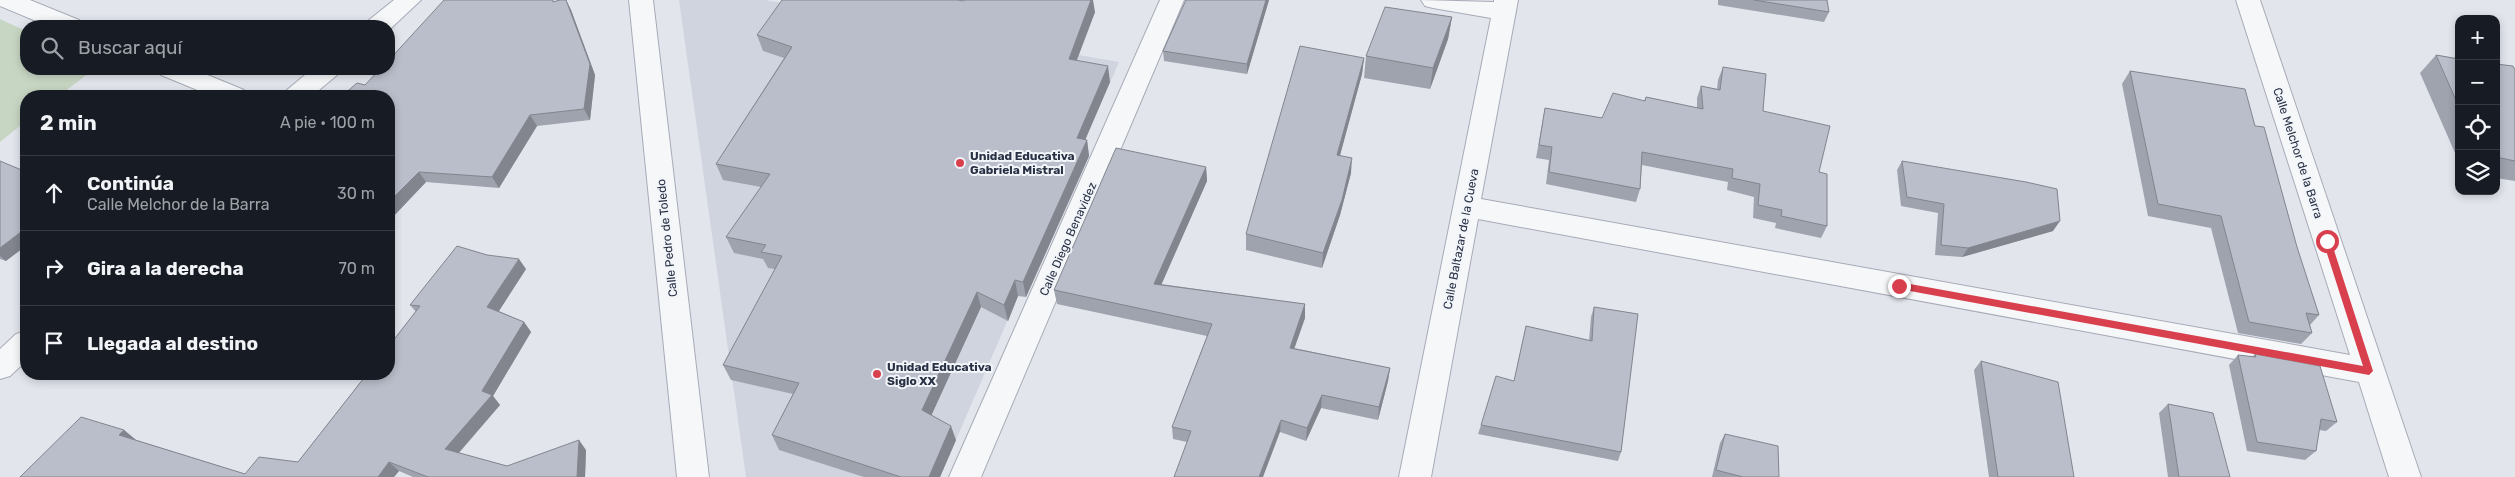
<!DOCTYPE html>
<html lang="es">
<meta charset="utf-8">
<style>
body{margin:0;font-family:Rubik,sans-serif;background:#242831;color:#f1f3f6}
.controls{position:absolute;right:15px;top:15px;display:grid;overflow:hidden;border-radius:10px;box-shadow:0 2px 8px #0003}
.controls button{width:45px;height:45px;display:grid;place-items:center;padding:0;border:0;border-bottom:1px solid #363941;background:#171b24;color:#f1f3f6;font:25px sans-serif}
.stop{position:absolute;width:15px;height:15px;margin:-11px;border:4px solid #d8404e;border-radius:50%;background:#fff}
.stop.end{background:#d8404e;border-color:#fff;box-shadow:0 1px 5px #0008}
.list{margin:0;padding:0;list-style:none}
h2{display:flex;justify-content:space-between;align-items:center;height:65px;margin:0;padding:0 20px;font-size:21px}
h2 small{font-size:16px;font-weight:400;color:#9ea1a6}
.list li{display:grid;grid-template-columns:32px 1fr auto;gap:15px;align-items:center;box-sizing:border-box;height:75px;padding:0 20px;border-top:1px solid #363941}
.list b{display:block;font-size:19px;white-space:nowrap}
.list p{margin:0;font-size:16px;white-space:nowrap;color:#9ea1a6}
.list em{font-size:16px;font-style:normal;color:#9ea1a6}
.icon{flex:none;width:28px;height:28px;fill:none;stroke:currentColor;stroke-width:2;stroke-linecap:round;stroke-linejoin:round}
.map{position:relative;flex:none;width:2515px;height:477px;overflow:hidden}
.search{position:absolute;background:#171b24;box-shadow:0 2px 8px #0003;left:20px;top:20px;width:375px;height:55px;display:flex;align-items:center;gap:12px;box-sizing:border-box;padding:0 18px;border-radius:20px;color:#9ea1a6;font-size:19px}
.panel{position:absolute;background:#171b24;box-shadow:0 2px 8px #0003;left:20px;top:90px;width:375px;height:290px;border-radius:20px}
.map>svg:first-child{display:block}
</style>
<div class="map">
<svg width="2515" height="477" viewBox="0 0 2515 477">
<rect width="100%" height="100%" fill="#e2e5ec"/>
<path fill="#d0d4de" d="M679 0H765L1119 62 940 477H746Z"/>
<path fill="#c7d6c3" d="M0 19 26 31V69H94L59 96H26V121L0 142Z"/>
<g fill="none" stroke-linecap="round" stroke-linejoin="round">
<g stroke="#a7abb7" stroke-width="2">
<path id="minor" d="M0 0H30L79 20 82 26H48L0 6Z
M629 0H653L709 477H677Z
M1160 0H1184L981 477H949Z
M1421 0 1494 2V0H1518L1481 199 2350 355 2236 0H2260L2421 477H2389L2359 382 1478 219 1431 477H1399L1491 18 1433 8 1425 6Z
M158 69H193L244 90 248 96H212L161 75Z"/>
</g>
<g stroke="#a7abb7" stroke-width="2">
<path id="tertiary" d="M394 0H421L389 30V26H366L369 20Z
M312 69H340L337 75 312 96H284L287 90Z
M26 331V361L10 376 0 379V349L16 334Z"/>
</g>
<use href="#minor" fill="#f5f7f9" fill-rule="evenodd"/>
<use href="#tertiary" fill="#f5f7f9" fill-rule="evenodd"/>
</g>
<path fill="#9fa3ae" d="M558 0H566L571 10 595 75 590 120 537 126 499 188 426 182 389 221 365 85Z
M1269 0 1247 74 1164 61 1163 51Z
M1718 0H1827L1829 12 1824 22 1718 5Z
M1095 12 1077 60 1110 82 1085 140H1087L1089 156 1026 297 1018 296 1008 321 981 307 931 415 956 440 940 477H864L779 450 772 435 793 394 731 380 723 365 775 269 768 268 763 259 734 253 726 237 761 187 723 180 716 164 784 58 763 51 757 35Z
M1452 17 1448 39 1430 89 1364 78 1366 56Z
M2436 55 2459 59V162L2420 73Z
M1364 58 1362 74 1340 155 1351 173 1340 215 1322 268 1246 250V234Z
M2496 64 2515 70V181L2496 178Z
M1723 67 1819 172 1827 226 1821 238 1775 228 1776 223 1753 218 1754 197 1727 190 1728 182 1642 165 1640 189 1636 202 1546 184 1549 160 1536 158 1545 108 1602 118 1644 101 1646 97 1697 108V98L1701 86 1717 89 1718 80Z
M2130 71 2255 126 2319 315 2310 325 2312 333 2301 344 2238 333 2211 228 2148 216 2122 84Z
M0 161 6 261 0 259Z
M1902 161 2053 231 1962 257 1935 255 1938 213 1901 206 1897 170Z
M1206 167 1207 181 1161 284 1305 304V318L1294 348 1390 368 1388 381 1378 420 1321 408 1306 441 1280 432 1187 442 1173 439 1172 427 1207 336 1057 304 1054 290Z
M526 269 499 311 524 322 531 332 493 396 500 405 459 453 507 466 586 450 585 477H413L399 471 394 477H20L124 430 136 440 245 474 298 462 416 312 410 305Z
M1594 307 1621 452 1618 461 1478 434 1481 425 1514 381 1526 326 1589 341 1591 317Z
M2255 354 2337 422 2326 431 2319 430 2316 451 2305 460 2247 451 2229 365 2238 355 2252 357Z
M1981 361 2074 477H1989L1974 370Z
M2168 404 2230 477H2168L2159 413Z
M1725 434 1779 477H1712L1720 443Z"/>
<path fill="#82858d" d="M566 0 571 10 595 75 590 120 584 109Z
M1091 0H1093L1095 12 1071 75 1069 59Z
M1266 0H1269L1247 74V64Z
M1452 17 1448 39 1430 89 1433 68Z
M1364 58 1362 74 1336 170 1337 155Z
M1108 66 1110 82 1079 154 1077 138Z
M530 115 537 126 499 188 492 177Z
M1087 140 1089 156 1026 297 1023 282Z
M1352 158 1351 173 1340 215 1322 268 1323 253Z
M1206 167 1207 181 1156 297 1154 284Z
M419 172 426 182 389 221V202Z
M2060 221 2053 231 1962 257 1968 248Z
M26 228V246L6 261 0 256V248Z
M519 259 526 269 495 317 487 307Z
M1015 280 1018 296 1008 321 1004 305Z
M977 292 981 307 927 425 922 410Z
M1305 304V318L1290 361V348Z
M524 322 531 332 493 396 500 405 454 458 445 449Z
M1390 368 1388 381 1378 420 1379 407Z
M1322 395 1321 408 1306 441 1307 428Z
M1281 420 1280 432 1263 477H1259Z
M951 426 956 440 940 477H929Z
M124 430 136 440 119 435Z
M579 440 586 450 585 477H577Z
M389 462 399 471 394 477H378Z"/>
<path fill="#b9beca" stroke="#82858d" d="M444 0H553V2L560 0H566L590 64 584 109 530 115 492 177 419 172 389 202V96H342L357 83 365 85 380 69H389V60Z
M782 0H957L964 1V0H1091L1069 59 1108 66 1077 138 1087 140 1023 282 1015 280 1004 305 977 292 922 410 951 426 929 477H901L772 435 799 383 723 365 782 256 761 252 766 245 726 237 770 174 716 164 792 47 757 35Z
M1186 0H1266L1247 64 1163 51Z
M1754 0H1827L1829 12Z
M1385 7 1452 17 1433 68 1366 56Z
M1300 46 1364 58 1337 155 1352 158 1342 200 1323 253 1246 234Z
M2436 55 2459 59V107Z
M2496 64 2513 66 2515 70V161L2496 157Z
M1723 67 1766 74 1763 111 1830 126 1819 172 1827 174V226L1781 216 1782 210 1758 205 1760 184 1732 178 1733 169 1642 152 1640 189 1549 172 1552 147 1539 145 1545 108 1602 118 1613 93 1645 101 1646 97 1703 109 1701 86 1720 90Z
M2130 71 2245 89 2255 126 2264 127 2297 247 2319 315 2306 313 2312 333 2249 322 2221 216 2158 204Z
M1116 148 1206 167 1154 284 1305 304 1290 348 1390 368 1379 407 1322 395 1307 428 1281 420 1259 477H1174L1191 431 1172 427 1212 324 1054 290Z
M0 161 24 171 26 170V228L0 248Z
M1902 161 2026 182 2057 189 2060 221 1968 248 1941 245 1944 204 1907 197Z
M457 246 487 255 519 259 487 307 524 322 482 391 492 395 445 449 507 466 579 440 577 477H428L389 462 378 477H20L81 417 124 430 119 435 245 474 259 457 298 462 367 374H389V346L420 306 410 305Z
M1594 307 1638 314 1621 452 1481 425 1496 376 1514 381 1526 326 1592 341Z
M2255 354 2320 366 2337 422 2321 419 2316 451 2257 442 2238 355 2256 357Z
M1981 361 2058 382 2074 477H1998Z
M2168 404 2213 413 2230 477H2179Z
M1725 434 1778 446 1779 477H1743L1716 470Z"/>
<path fill="#d8404e" d="M2327 238 2331 241 2373 371 2369 375 1899 289 1895 286 1899 282 2363 366 2323 241Z"/>
<g fill="#d8404e" stroke="#f2f5f9" stroke-width="2">
<circle cx="960" cy="163" r="5"/>
<circle cx="877" cy="374" r="5"/>
</g>
<g text-anchor="middle" stroke-width="4" stroke-linejoin="round" paint-order="stroke">
<g font-size="12" fill="#293145" stroke="#f2f5f9">
<text transform="translate(2298 153) rotate(72)" y="4">Calle Melchor de la Barra</text>
<text transform="translate(667 238) rotate(-96)" y="4">Calle Pedro de Toledo</text>
<text transform="translate(1068 239) rotate(-66)" y="4">Calle Diego Benavidez</text>
<text transform="translate(1461 239) rotate(-79)" y="4">Calle Baltazar de la Cueva</text>
</g>
<g font-size="12" font-weight="bold" fill="#293145" stroke="#f2f5f9" text-anchor="start">
<text x="970" y="160">Unidad Educativa<tspan x="970" dy="14">Gabriela Mistral</tspan></text>
<text x="887" y="371">Unidad Educativa<tspan x="887" dy="14">Siglo XX</tspan></text>
</g>
</g>
</svg>
<div class="controls">
<button>+</button>
<button>−</button>
<button><svg class="icon" aria-label="locate" viewBox="0 0 24 24"><circle cx="12" cy="12" r="6"/><path d="M12 2v4M12 18v4M2 12h4M18 12h4"/></svg></button>
<button><svg class="icon" aria-label="layers" viewBox="0 0 24 24"><path d="M12 4l9 5-9 5-9-5zM3 14l9 5 9-5"/></svg></button>
</div>
<div class="stop" style="left:2327px;top:241px"></div>
<div class="stop end" style="left:1899px;top:286px"></div>
<div class="search"><svg class="icon" aria-label="search" viewBox="0 0 24 24"><circle cx="10" cy="10" r="6"/><path d="M15 15l6 6"/></svg>Buscar aquí</div>
<section class="panel">
<h2>2 min<small>A pie · 100 m</small></h2>
<ul class="list">
<li><svg class="icon" aria-label="ahead" viewBox="0 0 24 24"><path d="M12 20V5M6 11l6-6 6 6"/></svg><div><b>Continúa</b><p>Calle Melchor de la Barra</p></div><em>30 m</em></li>
<li><svg class="icon" aria-label="right" viewBox="0 0 24 24"><path d="M7 20v-9h11M14 6l5 5-5 5"/></svg><div><b>Gira a la derecha</b></div><em>70 m</em></li>
<li><svg class="icon" aria-label="arrive" viewBox="0 0 24 24"><path d="M6 21V4h12l-3 4 3 4H6"/></svg><div><b>Llegada al destino</b></div></li>
</ul>
</section>
</div>
